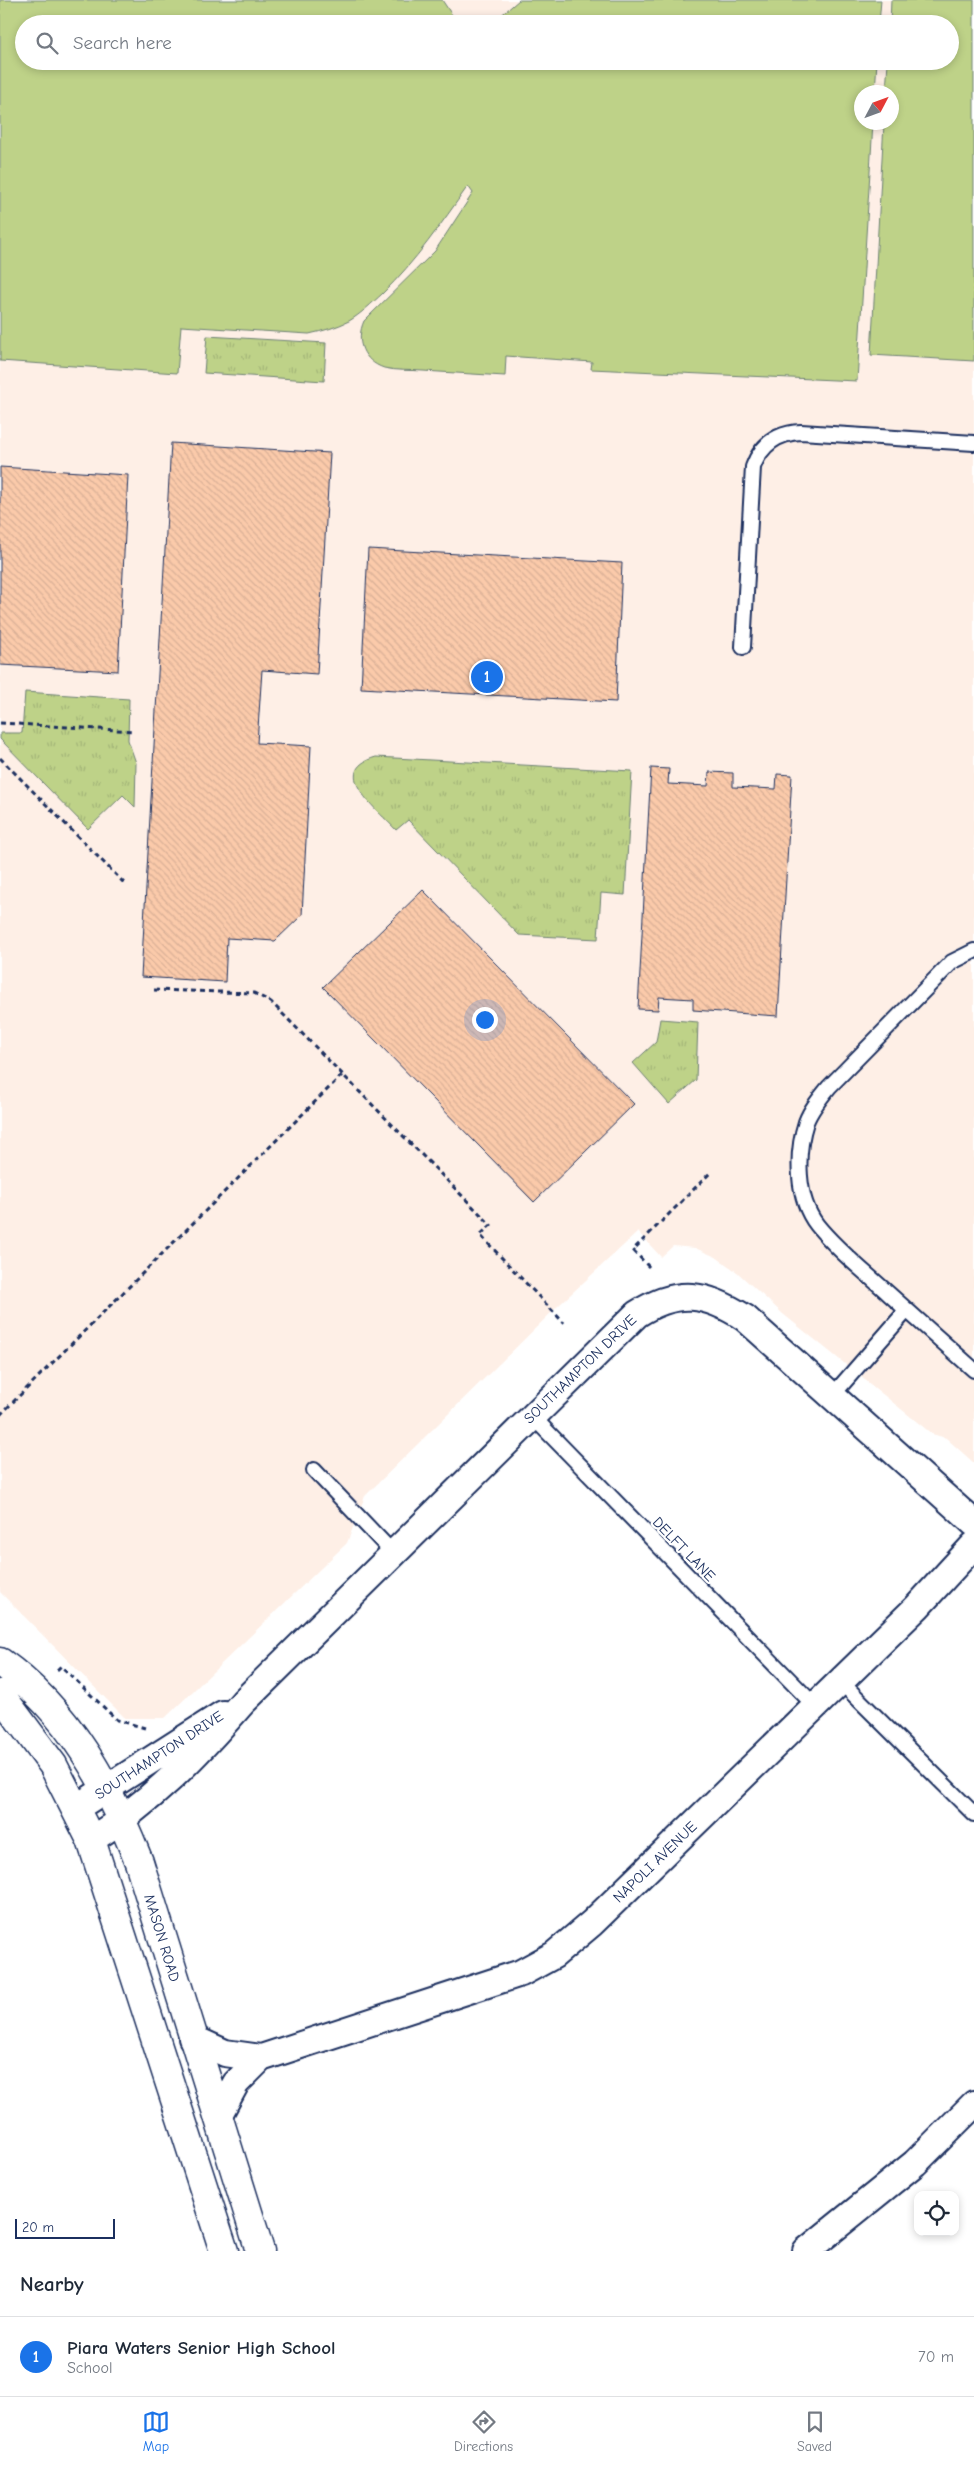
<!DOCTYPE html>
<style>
body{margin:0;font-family:"Comic Neue",sans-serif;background:#f6f6f7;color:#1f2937}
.controls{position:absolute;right:15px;bottom:15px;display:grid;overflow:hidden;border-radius:10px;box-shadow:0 2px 8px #0003}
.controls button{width:45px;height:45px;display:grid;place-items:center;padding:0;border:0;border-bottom:1px solid #e0e1e3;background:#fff;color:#1f2937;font:25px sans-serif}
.compass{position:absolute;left:854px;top:85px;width:45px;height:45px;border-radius:50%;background:#fff;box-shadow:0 2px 8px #0003;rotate:49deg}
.scale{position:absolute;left:15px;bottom:12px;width:100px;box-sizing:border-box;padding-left:5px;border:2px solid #1b2f5e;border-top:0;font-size:14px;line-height:18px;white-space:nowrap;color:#1b2f5e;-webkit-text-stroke:4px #fff;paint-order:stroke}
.you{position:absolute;left:484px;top:1019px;width:18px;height:18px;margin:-12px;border:4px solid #fff;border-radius:50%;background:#1a73e8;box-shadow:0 0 0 8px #1a73e833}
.badge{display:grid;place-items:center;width:32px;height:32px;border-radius:50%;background:#1a73e8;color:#fff;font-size:16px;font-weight:700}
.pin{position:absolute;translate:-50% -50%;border:2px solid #fff;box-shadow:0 1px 5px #0006}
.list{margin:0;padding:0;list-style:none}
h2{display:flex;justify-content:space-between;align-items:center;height:65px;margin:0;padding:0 20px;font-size:21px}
h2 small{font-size:16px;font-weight:400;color:#747a83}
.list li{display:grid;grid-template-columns:32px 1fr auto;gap:15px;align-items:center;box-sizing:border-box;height:80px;padding:0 20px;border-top:1px solid #e0e1e3}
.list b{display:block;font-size:19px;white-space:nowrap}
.list p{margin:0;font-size:16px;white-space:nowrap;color:#747a83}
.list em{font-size:16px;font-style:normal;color:#747a83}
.icon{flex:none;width:28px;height:28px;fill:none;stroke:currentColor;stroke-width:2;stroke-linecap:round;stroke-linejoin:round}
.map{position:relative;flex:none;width:974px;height:2251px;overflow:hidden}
.search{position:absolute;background:#fff;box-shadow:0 2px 8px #0003;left:15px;right:15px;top:15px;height:55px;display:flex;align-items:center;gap:12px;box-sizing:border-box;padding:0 18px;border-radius:28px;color:#747a83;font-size:19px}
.sheet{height:145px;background:#fff}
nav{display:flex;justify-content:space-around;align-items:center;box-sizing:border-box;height:70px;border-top:1px solid #e0e1e3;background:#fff;font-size:14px;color:#747a83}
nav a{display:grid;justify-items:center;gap:2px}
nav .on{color:#1a73e8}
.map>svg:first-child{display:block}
</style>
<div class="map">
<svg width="974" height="2251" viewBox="0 0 974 2251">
<defs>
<pattern id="grass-tufts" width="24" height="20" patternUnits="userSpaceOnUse" patternTransform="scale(1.25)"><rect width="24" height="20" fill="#bed288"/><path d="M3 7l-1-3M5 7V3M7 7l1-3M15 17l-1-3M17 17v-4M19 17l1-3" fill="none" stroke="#a3b578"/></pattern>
<pattern id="building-back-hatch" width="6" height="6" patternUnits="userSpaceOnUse" patternTransform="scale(1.25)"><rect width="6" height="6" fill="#fbcaaa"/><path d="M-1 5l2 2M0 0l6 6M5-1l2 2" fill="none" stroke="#d7ae95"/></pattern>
</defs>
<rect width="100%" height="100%" fill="#fff"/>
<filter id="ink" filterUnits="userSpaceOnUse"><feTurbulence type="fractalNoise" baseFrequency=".02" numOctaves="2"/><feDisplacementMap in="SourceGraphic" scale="10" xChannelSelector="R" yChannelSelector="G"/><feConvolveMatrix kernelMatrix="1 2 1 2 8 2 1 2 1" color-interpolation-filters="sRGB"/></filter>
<g filter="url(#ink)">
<path fill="#feefe6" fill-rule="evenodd" d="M0 0H974V1463L946 1438 932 1434 783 1314 737 1272 716 1257 695 1248 673 1246 661 1257 638 1232 558 1306 365 1496 347 1543 165 1718H125L0 1592ZM24 24H950V61H24ZM862 92H892V122H862Z"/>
<path fill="url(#grass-tufts)" stroke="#6c8073" d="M207 336 326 343 324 381 204 373Z
M25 692 129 699 128 740 136 763 135 807 123 795 88 829 0 739V733H22Z
M376 757 632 771 625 895 601 893 598 939 519 935 408 820 396 830C378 810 327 771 376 757Z
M660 1019 698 1022 696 1080 669 1104 633 1063 656 1042Z"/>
<path fill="#bed288" stroke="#6c8073" d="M0 0H442L458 24H24V61H877L875 92H862V122L873 123 857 381 591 369 592 362 506 356 505 376C478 374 450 373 423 371 411 370 396 371 384 368 363 361 355 341 364 321L435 251 473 193 468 186C441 224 416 261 382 294 372 303 361 314 349 321 337 327 323 331 309 334L181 326 177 373 0 361Z
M519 0H881L879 24H491Z
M891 0H974V361L871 355 884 123 892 122V92H886L888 61H950V24H890Z"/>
<path fill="url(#building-back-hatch)" stroke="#1b2f5e" d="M171 443 330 453 317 674 262 670 257 743 311 746 302 915 275 941 227 938 225 982 141 977Z
M0 467 128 475 118 671 0 665Z
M368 549 622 563 616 702 361 688Z
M651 768 669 769 668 784 708 786 709 772 733 773V787L776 789 777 774 792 775 778 1016 693 1010V999L659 997 658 1010 638 1009Z
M423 890 634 1104 534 1202 323 987Z"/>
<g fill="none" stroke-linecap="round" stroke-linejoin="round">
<g stroke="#1b2f5e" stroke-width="18">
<path id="service" d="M743 647 753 467C761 445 777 433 801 432L974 443
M974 951 952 962 829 1087C820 1098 811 1109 806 1122 796 1153 796 1198 817 1225 837 1250 865 1272 889 1294 917 1319 946 1345 974 1370
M832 1396 907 1310
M532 1416 814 1705
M314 1470 393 1553
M840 1681 974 1814"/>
</g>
<g stroke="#1b2f5e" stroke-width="30">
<path id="minor" d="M76 1808 223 1714
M91 1840C153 1801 195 1757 243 1702L637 1314C678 1288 706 1293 745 1318L974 1523
M192 2038 225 2053 261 2058 521 1973 554 1955 592 1923 917 1607 974 1545
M218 2116 236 2083 261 2058
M806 2251 915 2163 974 2104"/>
</g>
<g stroke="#1b2f5e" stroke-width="31">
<path id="tertiary" d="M0 1662C69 1711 109 1785 139 1862L260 2251
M0 1694 53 1765 91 1840 224 2251"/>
</g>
<path stroke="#1b2f5e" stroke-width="3" stroke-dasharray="5 4" stroke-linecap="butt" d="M0 723 133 731
M0 758 124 883
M154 990 254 993 271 1002 491 1225 480 1235 564 1323
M649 1267 633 1250 711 1172
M0 1415 343 1074
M57 1670 61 1666 117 1720 145 1728"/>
<use href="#service" stroke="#fff" stroke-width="14"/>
<use href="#minor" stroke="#fff" stroke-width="26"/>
<use href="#tertiary" stroke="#fff" stroke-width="28"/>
</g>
</g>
<g text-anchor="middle" stroke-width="4.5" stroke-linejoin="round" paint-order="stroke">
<g font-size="15" fill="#1b2f5e" stroke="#fff">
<text transform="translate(580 1369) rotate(-44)" y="5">SOUTHAMPTON DRIVE</text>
<text transform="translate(684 1549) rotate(46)" y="5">DELFT LANE</text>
<text transform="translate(159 1755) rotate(-33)" y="5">SOUTHAMPTON DRIVE</text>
<text transform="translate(655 1862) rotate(-44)" y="5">NAPOLI AVENUE</text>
<text transform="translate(162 1938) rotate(73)" y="5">MASON ROAD</text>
</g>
</g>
</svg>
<div class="controls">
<button><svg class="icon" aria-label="locate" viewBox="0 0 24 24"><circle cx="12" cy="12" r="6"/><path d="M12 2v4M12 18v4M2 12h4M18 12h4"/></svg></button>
</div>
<svg class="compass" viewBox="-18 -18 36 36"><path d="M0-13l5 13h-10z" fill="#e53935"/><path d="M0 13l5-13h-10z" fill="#747a83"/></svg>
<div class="scale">20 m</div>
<div class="you"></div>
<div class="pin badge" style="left:487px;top:677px">1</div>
<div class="search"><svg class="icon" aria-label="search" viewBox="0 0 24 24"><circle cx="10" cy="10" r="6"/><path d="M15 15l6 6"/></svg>Search here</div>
</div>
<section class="sheet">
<h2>Nearby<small></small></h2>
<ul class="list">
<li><span class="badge">1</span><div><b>Piara Waters Senior High School</b><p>School</p></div><em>70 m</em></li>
</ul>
</section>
<nav>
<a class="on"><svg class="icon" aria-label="map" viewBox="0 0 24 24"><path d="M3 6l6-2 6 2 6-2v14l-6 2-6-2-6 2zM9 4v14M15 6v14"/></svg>Map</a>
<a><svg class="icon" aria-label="directions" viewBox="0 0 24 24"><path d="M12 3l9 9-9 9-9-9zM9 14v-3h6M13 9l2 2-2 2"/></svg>Directions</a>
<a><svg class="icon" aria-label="saved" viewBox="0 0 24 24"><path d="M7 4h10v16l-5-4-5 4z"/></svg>Saved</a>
</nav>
